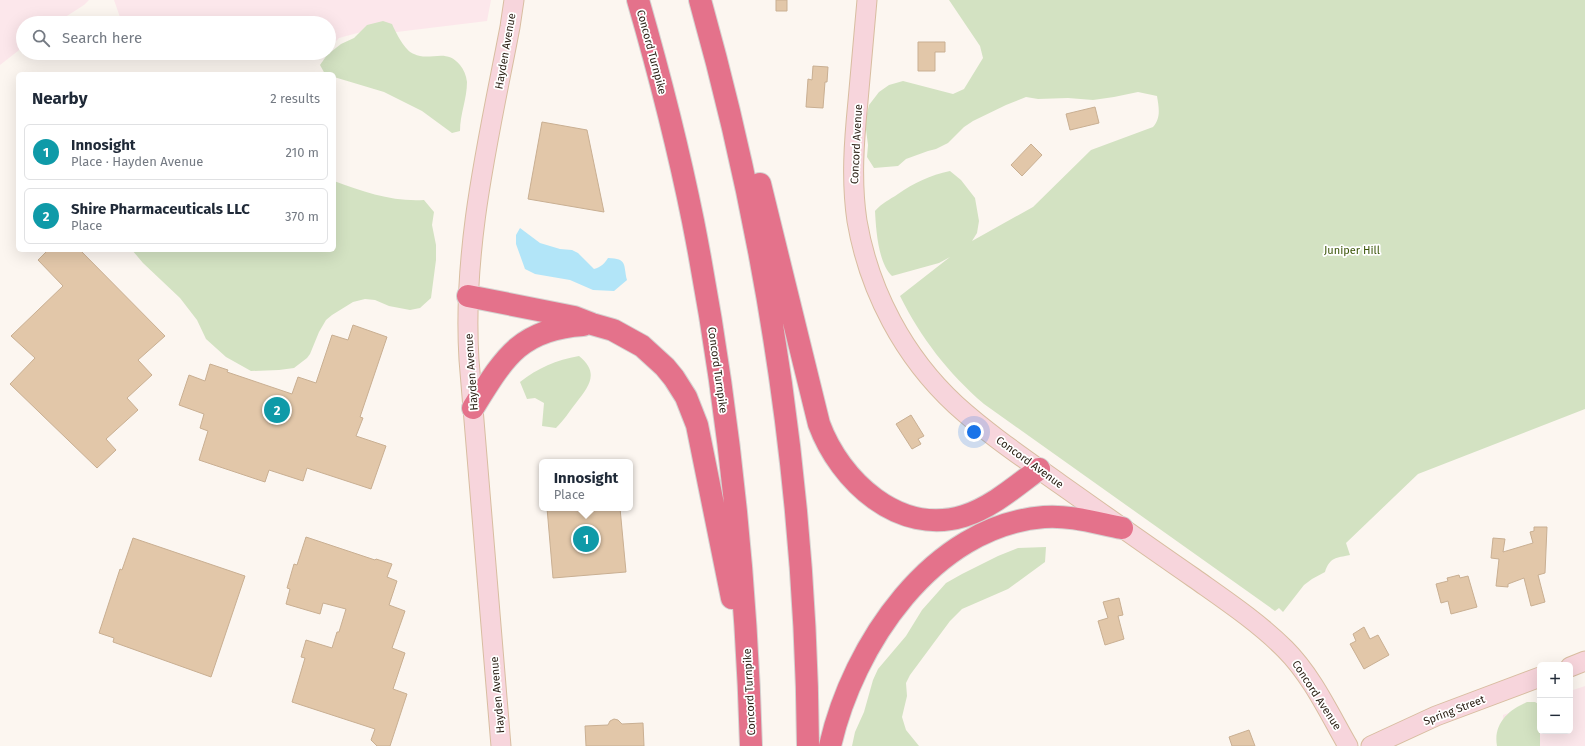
<!DOCTYPE html>
<meta charset="utf-8">
<style>
body{margin:0;font-family:"Fira Sans",sans-serif;background:#f2f2f3;color:#1f2937}
.controls{position:absolute;right:12px;bottom:12px;display:grid;overflow:hidden;border-radius:6px;box-shadow:0 4px 16px #0002}
.controls button{width:36px;height:36px;display:grid;place-items:center;padding:0;border:0;border-bottom:1px solid #e0e1e3;background:#fff;color:#1f2937;font:20px sans-serif}
.you{position:absolute;left:974px;top:432px;width:14px;height:14px;margin:-10px;border:3px solid #fff;border-radius:50%;background:#1a73e8;box-shadow:0 0 0 6px #1a73e833}
.badge{display:grid;place-items:center;width:26px;height:26px;border-radius:50%;background:#387d8b;color:#fff;font-size:13px;font-weight:700}
.pin{position:absolute;translate:-50% -50%;border:2px solid #fff;box-shadow:0 1px 4px #0006}
.popup{position:absolute;left:539px;top:459px;width:94px;height:52px;box-sizing:border-box;display:grid;place-content:center;border-radius:6px;background:#fff;filter:drop-shadow(0 1px 3px #0005);font-size:13px;white-space:nowrap;color:#747a83}
.popup b{font-size:15px;color:#1f2937}
.popup::after{content:'';position:absolute;left:50%;top:100%;margin-left:-8px;border:8px solid transparent;border-top-color:#fff}
.list{margin:0;padding:0;list-style:none}
h2{display:flex;justify-content:space-between;align-items:center;height:52px;margin:0;padding:0 16px;font-size:17px}
h2 small{font-size:13px;font-weight:400;color:#747a83}
.list li{display:grid;grid-template-columns:26px 1fr auto;gap:12px;align-items:center;box-sizing:border-box;height:56px;margin:0 8px 8px;padding:0 8px;border:1px solid #e0e1e3;border-radius:6px}
.list b{display:block;font-size:15px;white-space:nowrap}
.list p{margin:0;font-size:13px;white-space:nowrap;color:#747a83}
.list em{font-size:13px;font-style:normal;color:#747a83}
.icon{flex:none;width:22px;height:22px;fill:none;stroke:currentColor;stroke-width:2;stroke-linecap:round;stroke-linejoin:round}
.map{position:relative;flex:none;width:1585px;height:746px;overflow:hidden}
.search{position:absolute;background:#fff;box-shadow:0 4px 16px #0002;left:16px;top:16px;width:320px;height:44px;display:flex;align-items:center;gap:10px;box-sizing:border-box;padding:0 14px;border-radius:22px;color:#747a83;font-size:15px}
.panel{position:absolute;background:#fff;box-shadow:0 4px 16px #0002;left:16px;top:72px;width:320px;height:180px;border-radius:6px}
.map>svg:first-child{display:block}
</style>
<div class="map">
<svg width="1585" height="746" viewBox="0 0 1585 746">
<rect width="100%" height="100%" fill="#fcf6f0"/>
<path fill="#fce7eb" d="M0 0H89L84 5 56 23H23V47L0 65Z
M114 0H491L487 21 372 35 365 31 339 38 329 48V23H122Z
M139 53H323L319 57 142 58Z
M1585 686V746H1502L1503 715 1540 702V731H1570V691Z"/>
<path fill="#d3e2c2" d="M949 0H1585V409L1418 474 1346 543 1350 555C1336 558 1330 557 1325 572L1312 579 1304 585 1283 612 1279 608 1275 611 984 404C948 373 921 338 900 296L950 257 939 263 892 276C878 263 876 229 875 211 882 203 889 200 898 194 914 183 930 175 950 171L961 180 975 198 979 221 977 233 972 241 1033 207 1091 150 1153 127C1161 118 1159 108 1157 96L1138 92 1114 97 1093 100 1068 98 1038 99 1026 97 1006 105 973 121 964 127 948 143 936 149 928 151 906 159 898 166 874 168 867 157 868 145 865 122 869 105 879 92 889 85 903 81 953 94 964 89 983 58 980 46Z
M383 21 392 24C396 33 405 51 414 54 430 62 446 47 460 65 464 70 466 75 467 82 467 99 460 114 460 131L452 133 422 111 384 92 334 77V74H325L320 65 327 55 341 44 354 38 367 25Z
M334 181C364 192 393 202 424 200L434 212 432 225 436 245V260L431 298 420 308 410 310 389 306 375 300 365 299 353 302 332 315 326 320 319 332 310 354 307 358 294 368 279 370 251 371 226 357 206 339 197 320 180 298 143 263 132 250H334Z
M579 356C600 373 589 386 576 403 569 412 564 420 556 428L542 426 544 403 535 398 527 399 520 382C538 368 556 360 579 356Z
M1046 547 1045 562 1008 589 962 609 950 621 910 675 906 683 907 696 902 717 906 730 919 746H852L855 732 864 712 873 680 878 669 906 636 922 610 946 583 962 574 998 556 1018 548Z
M1527 702H1535L1540 705V746H1497C1493 724 1508 710 1527 702Z"/>
<path fill="#b2e5f8" d="M520 228 540 243 560 249 572 250 578 253 594 269C601 267 605 263 608 258 628 259 623 264 627 280L614 291 593 290 570 280 535 274 525 269 516 244V235Z"/>
<path fill="#e2c7a9" stroke="#c9af92" d="M776 0H787V11H776Z
M918 42H945V52H935V71H918Z
M813 66 828 67 827 82H825L823 108 806 107 808 79 812 80Z
M1095 107 1099 123 1070 130 1066 114Z
M542 122 587 130 604 212 528 199Z
M1031 144 1042 155 1022 176 1011 165Z
M48 250H80L165 336 138 360 152 375 127 398 138 410 106 439 116 450 97 468 10 384 35 358 11 336 63 286 38 260Z
M353 325 387 337 360 417 363 418 356 436 386 446 371 489 307 468 303 481 269 470 265 482 199 460 208 431 200 428 204 414 179 405 189 375 205 381 210 364 228 370 227 372 292 394 298 377 316 383 332 335 348 340Z
M911 415 924 436 918 439 921 444 912 449 896 424Z
M547 508H620L626 572 553 578Z
M1534 527H1547L1545 573 1538 575 1545 602 1531 606 1524 578 1508 584V587L1496 586 1499 559 1491 558 1493 538 1505 539 1503 552 1533 543 1530 532 1534 531Z
M306 537 375 560 376 559 392 564 387 577 397 581 389 605 405 611 392 648 405 653 393 689 407 694 390 746H377L371 740 375 729 292 702 305 658 301 657 306 640 332 648 337 632H339L346 609 323 603 320 614 286 604 290 589 287 588 294 564 297 565Z
M133 538 245 576 211 677 113 642 114 638 99 633 120 569 122 570Z
M1459 575 1460 578 1468 576 1477 607 1451 614 1448 601 1441 603 1436 584 1448 581 1447 578Z
M1119 598 1123 615 1118 616 1124 639 1105 645 1098 621 1108 618 1103 602Z
M1364 627 1370 639 1378 635 1389 655 1364 669 1350 644 1356 641 1353 634Z
M614 719 618 720 622 724 643 723 644 746H586L585 726 608 725 610 721Z
M1249 730 1255 746H1232L1229 737Z"/>
<g fill="none" stroke-linecap="round" stroke-linejoin="round">
<g stroke="#d8bda0" stroke-width="21">
<path id="secondary" d="M867 0C864 34 861 67 858 101 854 141 851 181 857 221 869 291 904 357 956 405 988 434 1025 459 1060 484 1104 515 1149 547 1194 578 1225 600 1258 622 1285 649 1312 676 1329 713 1348 746
M1570 667 1585 661
M501 746 469 360C462 247 489 137 510 27L514 0
M1371 746 1436 716 1540 677"/>
</g>
<g stroke="#d5d3d1" stroke-width="24">
<path id="highway" d="M638 0C659 73 678 147 693 221 727 394 746 570 751 746
M700 0C768 242 806 494 808 746
M760 184 819 424C840 481 899 536 964 516 992 507 1016 486 1039 469
M468 296 574 317 592 324 613 330 642 346 665 367 674 378 686 397 697 425 732 598
M473 408C504 358 520 329 583 325
M830 746C853 645 932 526 1044 517 1070 515 1096 523 1122 528"/>
</g>
<use href="#secondary" stroke="#f7d5dc" stroke-width="19"/>
<use href="#highway" stroke="#e4728b" stroke-width="22"/>
</g>
<g text-anchor="middle" stroke-width="3.5" stroke-linejoin="round" paint-order="stroke">
<g font-size="11" fill="#2d2318" stroke="#fff">
<text transform="translate(505 51) rotate(-80)" y="4">Hayden Avenue</text>
<text transform="translate(652 52) rotate(75)" y="4">Concord Turnpike</text>
<text transform="translate(856 144) rotate(-87)" y="4">Concord Avenue</text>
<text transform="translate(718 370) rotate(82)" y="4">Concord Turnpike</text>
<text transform="translate(471 372) rotate(-94)" y="4">Hayden Avenue</text>
<text transform="translate(1030 462) rotate(36)" y="4">Concord Avenue</text>
<text transform="translate(749 692) rotate(-93)" y="4">Concord Turnpike</text>
<text transform="translate(497 695) rotate(-95)" y="4">Hayden Avenue</text>
<text transform="translate(1317 695) rotate(57)" y="4">Concord Avenue</text>
<text transform="translate(1454 710) rotate(-21)" y="4">Spring Street</text>
</g>
<g font-size="11" fill="#3c5609" stroke="#fff">
<text x="1352" y="254">Juniper Hill</text>
</g>
</g>
</svg>
<div class="controls">
<button>+</button>
<button>−</button>
</div>
<div class="you"></div>
<div class="pin badge" style="left:586px;top:539px;background:#0f9aa8">1</div>
<div class="popup"><b>Innosight</b>Place</div>
<div class="pin badge" style="left:277px;top:410px;background:#0f9aa8">2</div>
<div class="search"><svg class="icon" aria-label="search" viewBox="0 0 24 24"><circle cx="10" cy="10" r="6"/><path d="M15 15l6 6"/></svg>Search here</div>
<section class="panel">
<h2>Nearby<small>2 results</small></h2>
<ul class="list">
<li><span class="badge" style="background:#0f9aa8">1</span><div><b>Innosight</b><p>Place · Hayden Avenue</p></div><em>210 m</em></li>
<li><span class="badge" style="background:#0f9aa8">2</span><div><b>Shire Pharmaceuticals LLC</b><p>Place</p></div><em>370 m</em></li>
</ul>
</section>
</div>
